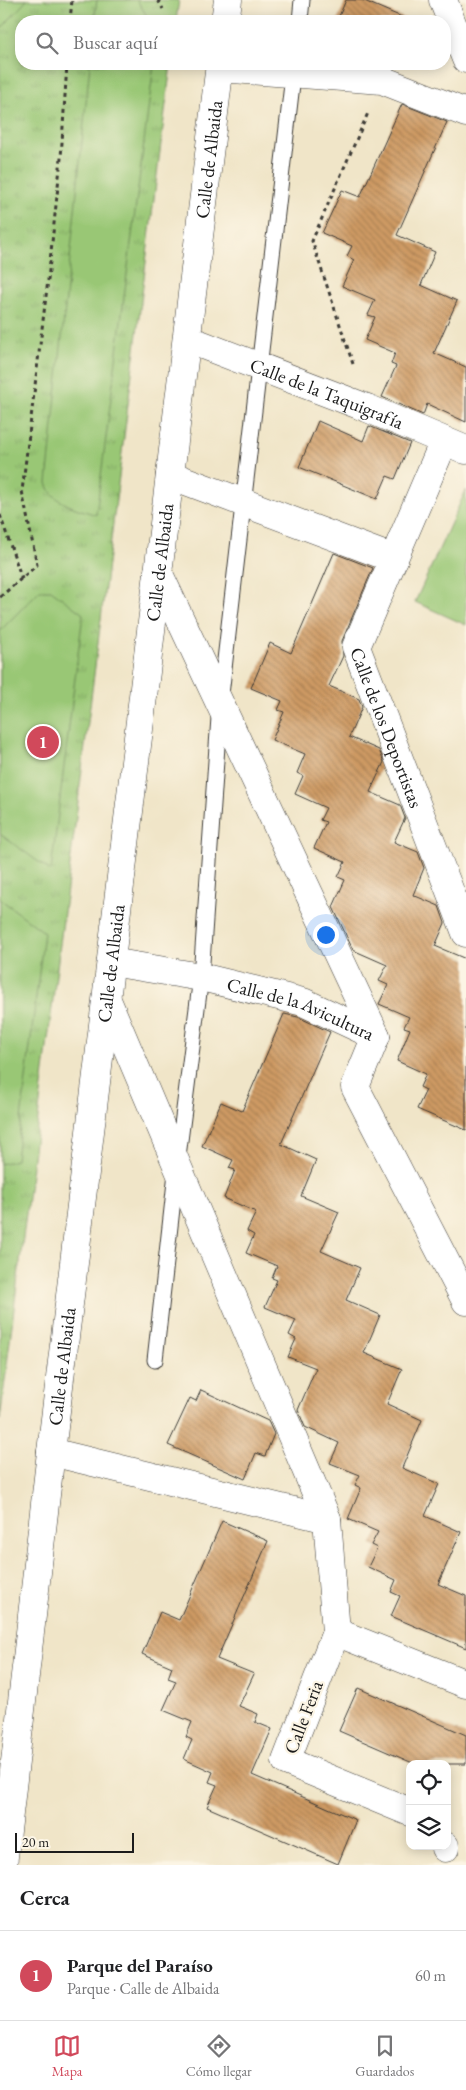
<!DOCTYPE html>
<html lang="es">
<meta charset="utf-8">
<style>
body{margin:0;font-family:"EB Garamond",serif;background:#f6f6f6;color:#202124}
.controls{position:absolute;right:15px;bottom:15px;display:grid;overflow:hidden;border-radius:10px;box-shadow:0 2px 12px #0003}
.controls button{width:45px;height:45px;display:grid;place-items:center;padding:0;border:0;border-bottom:1px solid #e0e0e0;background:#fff;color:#202124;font:25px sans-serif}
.scale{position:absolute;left:15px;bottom:12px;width:119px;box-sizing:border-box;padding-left:5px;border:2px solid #1c1c1c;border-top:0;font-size:14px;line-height:18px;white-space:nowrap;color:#1c1c1c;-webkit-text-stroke:4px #fcf5e5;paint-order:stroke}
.you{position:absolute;left:325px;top:934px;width:18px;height:18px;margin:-12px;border:4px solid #fff;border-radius:50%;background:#1a73e8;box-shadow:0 0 0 8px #1a73e833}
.badge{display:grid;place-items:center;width:32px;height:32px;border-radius:50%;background:#d1495b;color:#fff;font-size:16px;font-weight:700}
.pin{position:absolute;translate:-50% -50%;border:2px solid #fff;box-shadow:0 1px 5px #0006}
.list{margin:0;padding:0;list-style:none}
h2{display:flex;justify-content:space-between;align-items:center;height:65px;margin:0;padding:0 20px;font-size:21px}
h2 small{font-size:16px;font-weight:400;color:#757577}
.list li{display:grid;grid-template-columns:32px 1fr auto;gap:15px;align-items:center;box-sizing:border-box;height:90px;padding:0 20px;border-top:1px solid #e0e0e0}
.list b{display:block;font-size:19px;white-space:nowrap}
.list p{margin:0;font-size:16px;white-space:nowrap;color:#757577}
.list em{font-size:16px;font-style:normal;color:#757577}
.icon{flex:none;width:28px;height:28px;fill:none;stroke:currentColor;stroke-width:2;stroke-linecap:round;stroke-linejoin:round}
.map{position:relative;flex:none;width:466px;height:1865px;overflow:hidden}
.search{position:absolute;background:#fff;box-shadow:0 2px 12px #0003;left:15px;right:15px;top:15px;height:55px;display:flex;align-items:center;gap:12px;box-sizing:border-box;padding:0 18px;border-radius:20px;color:#757577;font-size:19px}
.sheet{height:155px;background:#fff}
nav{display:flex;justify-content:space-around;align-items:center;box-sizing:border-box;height:70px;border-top:1px solid #e0e0e0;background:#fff;font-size:14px;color:#757577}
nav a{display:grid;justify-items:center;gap:2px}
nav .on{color:#d1495b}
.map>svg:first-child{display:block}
</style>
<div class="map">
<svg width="466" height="1865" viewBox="0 0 466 1865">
<defs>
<pattern id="park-tufts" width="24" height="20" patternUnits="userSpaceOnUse" patternTransform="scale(1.25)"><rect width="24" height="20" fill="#99c775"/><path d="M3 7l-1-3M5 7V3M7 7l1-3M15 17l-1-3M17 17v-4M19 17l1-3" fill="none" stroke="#83aa65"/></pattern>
<pattern id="building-back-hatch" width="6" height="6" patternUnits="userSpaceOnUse" patternTransform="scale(1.25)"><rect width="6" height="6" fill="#ce9a63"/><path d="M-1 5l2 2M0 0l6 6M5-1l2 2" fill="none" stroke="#a67d51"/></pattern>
</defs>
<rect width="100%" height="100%" fill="#fcf5e5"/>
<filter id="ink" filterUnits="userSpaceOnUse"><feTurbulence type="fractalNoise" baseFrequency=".02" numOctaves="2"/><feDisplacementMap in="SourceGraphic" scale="10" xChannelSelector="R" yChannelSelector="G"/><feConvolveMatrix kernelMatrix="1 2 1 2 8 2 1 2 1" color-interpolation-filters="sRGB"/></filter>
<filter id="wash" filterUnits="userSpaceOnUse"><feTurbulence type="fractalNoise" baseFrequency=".0096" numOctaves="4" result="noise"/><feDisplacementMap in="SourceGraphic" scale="20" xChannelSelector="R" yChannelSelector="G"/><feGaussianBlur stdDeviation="1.12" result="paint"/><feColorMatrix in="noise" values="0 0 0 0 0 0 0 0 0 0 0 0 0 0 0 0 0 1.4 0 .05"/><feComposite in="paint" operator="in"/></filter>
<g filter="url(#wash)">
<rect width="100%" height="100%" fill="#f0e5c8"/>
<path fill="url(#park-tufts)" stroke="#5a7248" d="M0 0H179L176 21H21V64H171L0 1420Z"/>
<path fill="#99c775" stroke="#5a7248" d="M0 0H27L0 30Z
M97 0H137L150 21H94Z
M90 64H154L96 515C77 508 53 504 47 483Z
M466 490V625L415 602Z
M40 590H51L83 614 51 871 0 834V631Z
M0 899 44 932 16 1160 0 1164Z"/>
<g id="blocks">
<path fill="url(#building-back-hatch)" d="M346 0H362L411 21H337Z
M402 104 447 122 397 235 435 252 421 285 457 301 434 353 466 367V422L427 404 423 415 382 397 396 366 391 364 395 353 365 340 375 317 368 315 375 300 342 286 354 260 347 256 352 246 322 233 342 190 360 197Z
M318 421 363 441 369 426 410 443 395 479 387 476 377 499 299 467Z
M334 553 373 568 342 641 343 656 329 686 359 699 362 707 349 737 379 750 384 762 370 792 400 805 405 818 394 842 418 852 424 868 413 895 439 906 445 923 435 946 466 959V1130L417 1109 426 1090 420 1087 426 1074 397 1061 410 1029 404 1027 409 1017 379 1004 388 985 379 981 387 965 353 950 333 907 345 880 338 877 345 862 314 848 326 822 320 820 326 808 295 794 303 776 297 773 305 754 272 740 284 712 278 710 282 701 251 688 270 643 291 653Z
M284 1014 298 1017 330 1032 281 1144 316 1160 301 1196 339 1212 321 1251 360 1268 346 1300 380 1315 364 1353 402 1369 387 1404 422 1420 402 1468 439 1484 425 1516 461 1532 438 1584 466 1596V1648L391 1616 400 1596 391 1592 396 1580 368 1567 377 1548 371 1545 378 1532 348 1519 361 1488 355 1485 360 1475 330 1463 339 1443 305 1427 298 1410 316 1368 288 1357 296 1339 289 1335 296 1320 265 1307 277 1280 272 1278 277 1266 246 1253 254 1235 247 1231 256 1212 224 1198 235 1170 229 1168 233 1160 202 1146 221 1102 242 1111Z
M201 1390 268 1421 274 1434 265 1456 256 1453 245 1479 168 1445 190 1398 196 1401Z
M222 1521 268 1541 217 1659 254 1674 239 1706 258 1714 255 1722 272 1729 252 1775 356 1820 338 1864 207 1807 217 1785 209 1782 213 1772 184 1759 192 1740 186 1737 192 1722 163 1710 176 1681 168 1678 172 1667 142 1654 160 1612 179 1620Z
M358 1688 466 1735V1764H415L339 1731Z"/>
</g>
</g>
<g filter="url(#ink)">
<use href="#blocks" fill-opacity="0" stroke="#3c3a36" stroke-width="1"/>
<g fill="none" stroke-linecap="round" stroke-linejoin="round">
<g stroke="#3c3a36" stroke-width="17">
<path id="lane" d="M300 21 302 0
M155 1360 177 1164 201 977 220 703 294 67"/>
</g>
<g stroke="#3c3a36" stroke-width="29">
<g id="street">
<path d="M443 0 466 59"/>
<path d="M225 21 228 0"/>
<path d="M220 68 382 80 466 113"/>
<path id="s1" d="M187 339 367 408 466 450"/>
<path id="s2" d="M444 441 356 647 466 933"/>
<path d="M170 475 394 559"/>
<path d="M158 572 376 1036"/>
<path id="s3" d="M111 962 201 977 303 1002 376 1036 355 1087 466 1301"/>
<path d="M107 1000 327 1519 336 1632 286 1761 410 1812"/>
<path d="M51 1452 327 1519"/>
<path d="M336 1632 466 1684"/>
<path d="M445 1846V1848"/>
<path id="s4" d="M3 1865 51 1452 220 64"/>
</g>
</g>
<path stroke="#3c3a36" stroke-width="3" stroke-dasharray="4 4" stroke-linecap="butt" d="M158 0 163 9
M70 21 72 0
M353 364 312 241 368 113
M0 515 22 579
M0 597 37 565 22 491 48 280 61 158 67 64"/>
<use href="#lane" stroke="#fff" stroke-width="15"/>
<use href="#street" stroke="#fff" stroke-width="28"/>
</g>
</g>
<g text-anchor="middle" stroke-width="4.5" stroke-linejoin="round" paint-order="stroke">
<g font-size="19" fill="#1c1c1c" stroke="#fcf5e5">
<text dy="7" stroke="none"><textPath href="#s4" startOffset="1718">Calle de Albaida</textPath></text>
<text dy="7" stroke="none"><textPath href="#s1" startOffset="150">Calle de la Taquigrafía</textPath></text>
<text dy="7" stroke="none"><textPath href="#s4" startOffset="1312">Calle de Albaida</textPath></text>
<text dy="7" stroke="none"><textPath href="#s2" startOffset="310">Calle de los Deportistas</textPath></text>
<text dy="7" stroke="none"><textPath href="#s4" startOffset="908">Calle de Albaida</textPath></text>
<text dy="7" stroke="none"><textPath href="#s3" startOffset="196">Calle de la Avicultura</textPath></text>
<text dy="7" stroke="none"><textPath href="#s4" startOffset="502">Calle de Albaida</textPath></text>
<text transform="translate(303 1717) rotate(-69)" y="7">Calle Feria</text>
</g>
</g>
</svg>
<div class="controls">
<button><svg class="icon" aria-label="locate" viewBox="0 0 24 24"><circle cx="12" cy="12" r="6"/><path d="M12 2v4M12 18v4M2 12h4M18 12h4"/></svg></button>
<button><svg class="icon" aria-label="layers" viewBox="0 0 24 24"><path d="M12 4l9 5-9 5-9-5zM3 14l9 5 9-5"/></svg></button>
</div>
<div class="scale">20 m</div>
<div class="you"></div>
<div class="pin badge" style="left:43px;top:742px">1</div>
<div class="search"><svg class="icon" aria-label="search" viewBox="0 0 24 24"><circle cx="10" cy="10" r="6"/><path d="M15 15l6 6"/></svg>Buscar aquí</div>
</div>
<section class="sheet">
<h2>Cerca<small></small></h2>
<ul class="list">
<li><span class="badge">1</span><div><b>Parque del Paraíso</b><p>Parque · Calle de Albaida</p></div><em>60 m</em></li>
</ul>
</section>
<nav>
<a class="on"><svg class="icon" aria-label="map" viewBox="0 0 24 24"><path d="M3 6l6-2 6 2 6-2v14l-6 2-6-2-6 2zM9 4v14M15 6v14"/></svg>Mapa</a>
<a><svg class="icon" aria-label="directions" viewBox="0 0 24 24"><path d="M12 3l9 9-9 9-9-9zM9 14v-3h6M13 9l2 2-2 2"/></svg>Cómo llegar</a>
<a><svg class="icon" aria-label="saved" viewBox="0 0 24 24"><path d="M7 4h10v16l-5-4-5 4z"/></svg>Guardados</a>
</nav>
